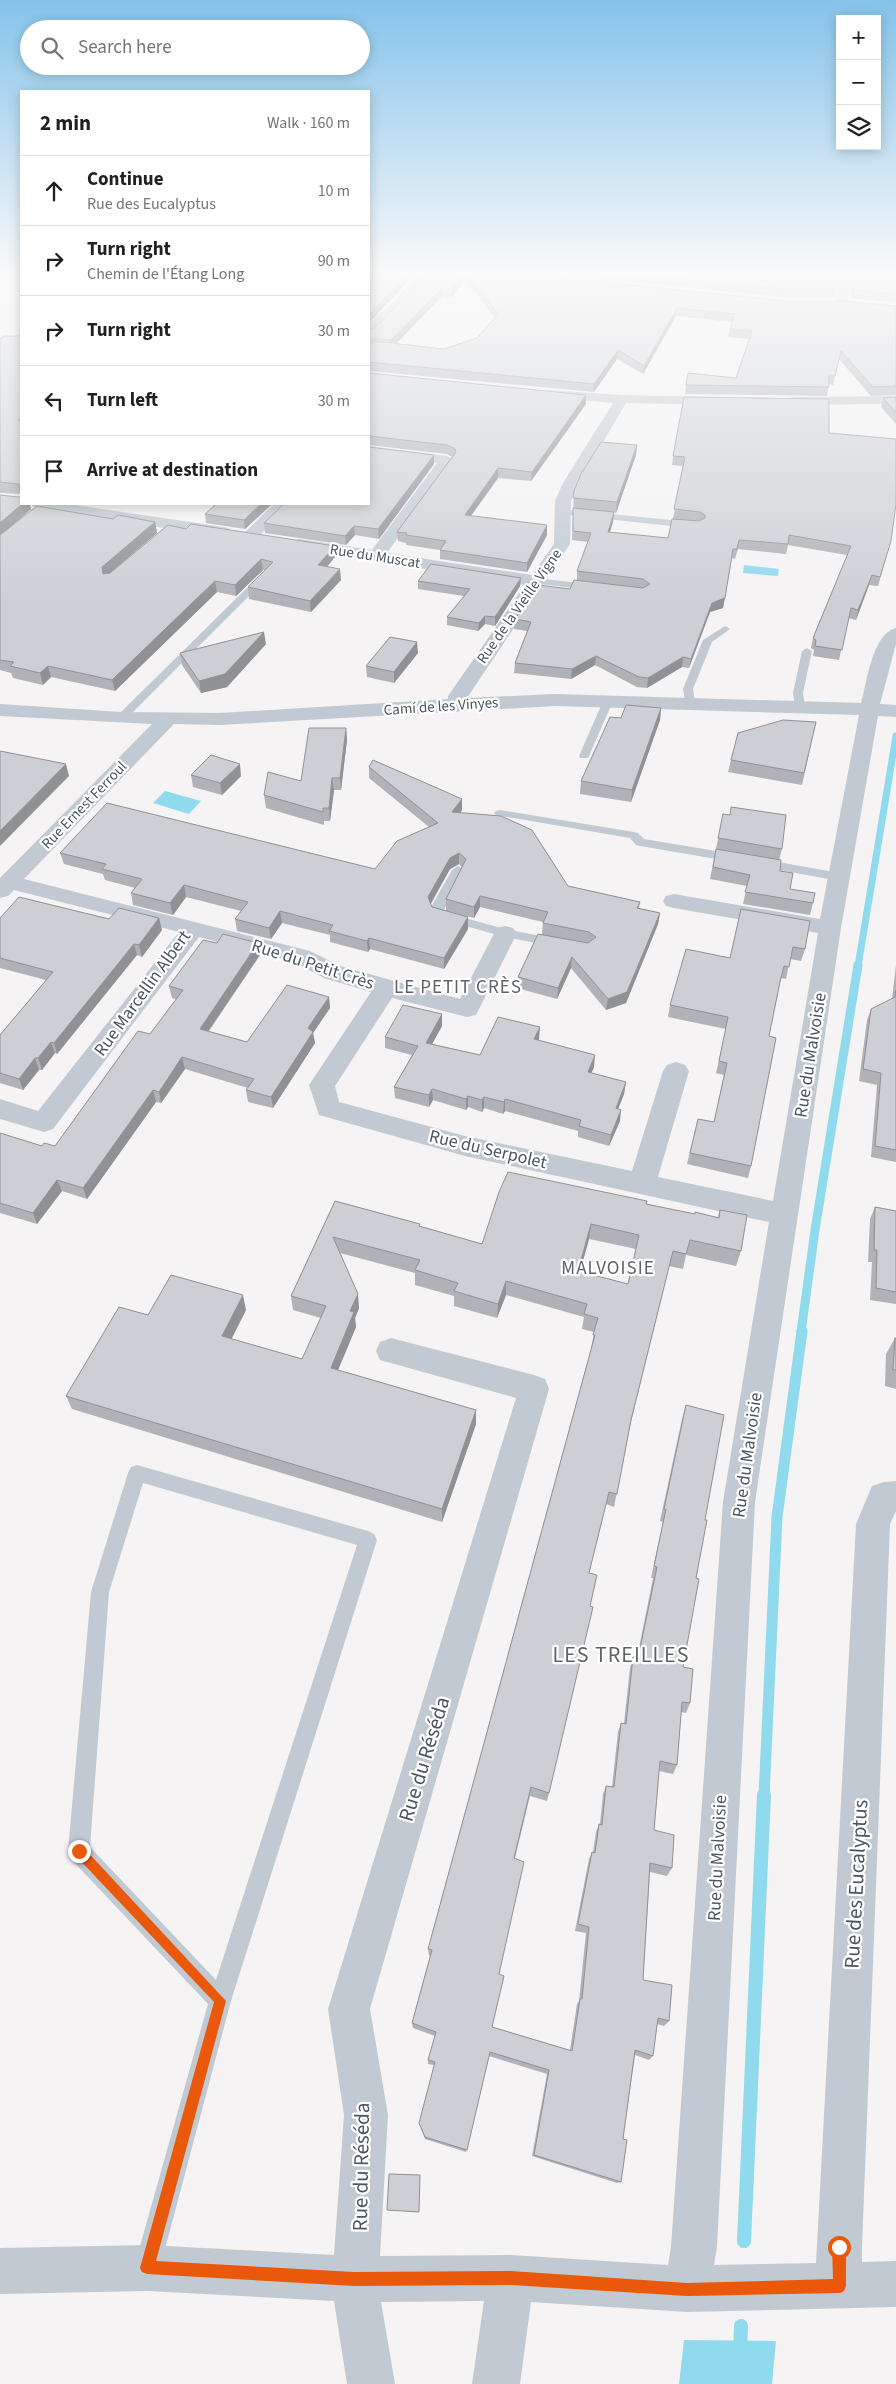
<!DOCTYPE html>
<meta charset="utf-8">
<style>
body{margin:0;font-family:"Source Sans 3",sans-serif;background:#f6f6f6;color:#202124}
.controls{position:absolute;right:15px;top:15px;display:grid;overflow:hidden;border-radius:0px;box-shadow:0 2px 12px #0003}
.controls button{width:45px;height:45px;display:grid;place-items:center;padding:0;border:0;border-bottom:1px solid #e0e0e0;background:#fff;color:#202124;font:25px sans-serif}
.stop{position:absolute;width:15px;height:15px;margin:-11px;border:4px solid #ea580c;border-radius:50%;background:#fff}
.stop.end{background:#ea580c;border-color:#fff;box-shadow:0 1px 5px #0008}
.list{margin:0;padding:0;list-style:none}
h2{display:flex;justify-content:space-between;align-items:center;height:65px;margin:0;padding:0 20px;font-size:21px}
h2 small{font-size:16px;font-weight:400;color:#757577}
.list li{display:grid;grid-template-columns:32px 1fr auto;gap:15px;align-items:center;box-sizing:border-box;height:70px;padding:0 20px;border-top:1px solid #e0e0e0}
.list b{display:block;font-size:19px;white-space:nowrap}
.list p{margin:0;font-size:16px;white-space:nowrap;color:#757577}
.list em{font-size:16px;font-style:normal;color:#757577}
.icon{flex:none;width:28px;height:28px;fill:none;stroke:currentColor;stroke-width:2;stroke-linecap:round;stroke-linejoin:round}
.map{position:relative;flex:none;width:896px;height:2384px;overflow:hidden}
.search{position:absolute;background:#fff;box-shadow:0 2px 12px #0003;left:20px;top:20px;width:350px;height:55px;display:flex;align-items:center;gap:12px;box-sizing:border-box;padding:0 18px;border-radius:28px;color:#757577;font-size:19px}
.panel{position:absolute;background:#fff;box-shadow:0 2px 12px #0003;left:20px;top:90px;width:350px;height:415px;border-radius:0px}
.map>svg:first-child{display:block}
</style>
<div class="map">
<svg width="896" height="2384" viewBox="0 0 896 2384">
<rect width="100%" height="100%" fill="#f5f3f3"/>
<path fill="#90daee" d="M744 565 779 569 778 576 743 573Z
M165 791 201 801 189 814 153 803Z
M684 2340 776 2341 772 2384H679Z"/>
<g fill="none" stroke-linecap="round" stroke-linejoin="round">
<path stroke="#90daee" stroke-width="7" d="M858 966 896 736"/>
<path stroke="#90daee" stroke-width="9" d="M801 1332 815 1230 858 965"/>
<path stroke="#90daee" stroke-width="11" d="M764 1796 777 1517 802 1331"/>
<path stroke="#90daee" stroke-width="14" d="M744 2241 764 1795
M740 2351 741 2326"/>
<path fill="#c1cad2" fill-rule="evenodd" d="M562 509 690 522 694 525 690 528 559 514V510Z
M259 576 267 578 125 720H117V716Z
M535 578 590 584 595 587 590 590 532 583 530 581Z
M725 626 730 629 712 642 693 689 695 704 690 707 686 706 683 689 703 640Z
M807 648 812 651 803 693 805 706 800 709 795 706 793 693 802 651Z
M608 698 613 701 589 756 588 758H580L579 756 603 701Z
M500 810 634 832 638 833 644 839 734 854 740 858 734 862 640 846 636 845 630 838 496 815 494 813 496 811Z
M762 859 839 873 845 877 839 881 758 866 756 863 758 860Z
M458 866 464 870 443 912 505 929 560 940 562 943 560 946 556 947 505 937 433 917 430 909 452 870Z
M137 1465 368 1531 374 1534 377 1540 231 2001 161 2264 157 2273 148 2277 139 2273 135 2264 208 2004 71 1859 68 1851 91 1592 128 1473 131 1467ZM143 1483 357 1545 216 1980 90 1847 109 1592Z"/>
<path fill="#c1cad2" fill-rule="evenodd" d="M467 272 466 275 462 276 434 275 426 277 407 302 373 335 369 336V325L399 296 418 273Z
M841 272H853L847 303 841 307 835 303Z
M549 390 622 395 721 397 728 401 721 405 626 403 579 483 571 501 570 544 467 698 555 694 861 703C867 682 872 634 896 628V644L880 704 896 705V717L878 716 841 928 755 1502 717 2247 714 2265 816 2263 856 1524 872 1486 884 1482 896 1481V1511L890 1524 862 2247V2262L896 2261V2307L687 2312 531 2302 520 2384H472L484 2301 381 2302 395 2384H347L334 2301 147 2291 0 2294V2248L147 2245 334 2255 344 2115 328 2009 516 1398 380 1360 376 1351 380 1342 391 1338 534 1375 545 1379 549 1389 370 2009 388 2115 380 2256 511 2255 668 2265 671 2247 723 1502 769 1222 465 1156 319 1115 309 1085 371 992 324 978 294 962 199 937 53 1129 44 1132 0 1119V1099L38 1111 179 932 14 890 8 896 0 898V878L152 724 0 716V704L121 712 220 713 448 699V696L525 585 299 549 293 547 291 544 293 541 299 539 372 550 437 463 369 454V446L447 456 454 460 387 553 532 575 554 544 555 501 563 483 613 403 544 397 542 394ZM555 706 859 715 820 919 674 894 666 896 663 901 666 906 674 908 818 933 773 1201 658 1177 689 1071 685 1065 676 1062 667 1065 663 1071 632 1171 465 1136 339 1102 335 1086 392 998 467 1017 476 1015 517 933 513 928 505 926 497 928 460 999 340 966 310 951 24 879 174 724 220 725Z
M896 396V404L792 405 785 401 792 397Z
M30 504H68L224 527 230 529 232 532 230 535 224 537 38 509Z
M274 504H291L256 539H244L242 536 244 533Z"/>
</g>
<path fill="#b0b2b7" fill-rule="evenodd" d="M426 272H506L785 301 896 306V395L871 396 839 359 833 385 829 384 827 396 685 394 688 373 736 378 749 339 728 337 730 329 732 322 676 316 643 374 617 359 594 392 369 371V329L374 328 408 295ZM465 279 495 318 477 338 444 349 396 344 442 296 452 297Z
M528 272H840L834 297H784Z
M854 272H896V302L850 298Z
M21 325V495V494L0 493V338L20 336Z
M369 373 586 395V404L531 481 498 478 471 516 547 535 527 572 440 559V550L406 545V543L398 541 397 532 452 457 447 454 369 445Z
M896 397V424L881 407 883 398Z
M829 433 891 541 878 586 869 585 856 620 848 618 839 660 813 656 814 650 811 648 813 638 847 555 788 545 786 554 738 549 735 559 732 558 723 608 710 612 689 668 682 667 647 688 637 687 595 665 571 679 514 673 515 663 527 631 514 629 515 619 570 589 577 580V571L588 542 572 540 574 491 637 445 636 455 616 513 614 512 613 522 610 532 668 538 673 519 683 466 672 465 673 456Z
M434 464 379 539 355 535 346 545 265 533 264 523Z
M0 495 31 509 15 524 113 519 155 522 157 533 109 573H110L168 525 335 557 327 567 341 580 311 612 249 599 248 587 265 570H263L236 596 217 592 115 691 51 677 43 685 13 678 11 673 0 670Z
M216 504H272L245 529 206 523 205 514Z
M418 581 520 586 495 626 485 624 478 631 447 625V617L464 596 418 589Z
M266 644 227 687 201 693 182 665 180 653Z
M418 653 394 683 367 677 366 666Z
M661 708 660 720 631 802 580 794 581 781 621 718Z
M816 722 802 785 728 772 731 760Z
M346 728 347 740 341 790H334L330 821H324V825L266 808 264 795 301 781Z
M369 767 462 810 460 813 568 886 640 902 639 908 660 913 658 924 626 1003 606 1010 571 968 557 999 517 988 518 977 542 934 543 922 480 907 474 918 446 911V899L462 867 459 864 450 869 431 904 432 907 468 917V929L444 969 370 949 368 952 330 942V935L282 923 271 939 237 931 235 919 241 911 186 897 173 915 133 905 131 893 135 888 105 880 103 874 64 864 60 853 375 869 429 827 369 778Z
M191 775 241 776 222 795 193 787Z
M723 814 782 849 779 860 780 871 790 889 813 903 810 915 743 904 747 886 710 879Z
M741 909 805 949 801 961 790 959 786 979 781 978 769 1036 751 1166 748 1178 687 1164 698 1119 714 1122 724 1075 716 1073 726 1029 668 1017 670 1005 730 958Z
M0 918 109 919 162 930 142 957 137 955 57 1054 55 1053 42 1070H39L23 1090 0 1083V1035L46 980 0 968Z
M217 943H258L260 955 209 1031 247 1042 329 997 330 1008 313 1033 315 1043 273 1108 248 1102 246 1090 248 1088 185 1069 161 1103 156 1102 87 1199 62 1191 37 1224 0 1213V1133L42 1146H55L150 1034 176 999 172 998 169 986Z
M896 965V1162L871 1157 877 1085 859 1081 867 1020 871 1009 892 999Z
M442 1026 432 1044 480 1055 539 1039 538 1040 594 1067 591 1073 626 1082 624 1094 618 1109 620 1121 609 1146 578 1137V1131L505 1111 503 1114 484 1108 482 1112 468 1107 466 1110 433 1100 429 1107 395 1098 394 1087 412 1055 385 1048V1037Z
M335 1201 420 1227 482 1244 646 1204 695 1214 718 1217 720 1210 741 1251 736 1266 686 1255 683 1269 669 1266 630 1426 614 1507 606 1504 589 1573 590 1606 593 1607 547 1801 530 1796 515 1858 499 1974 492 2027 570 2050 577 2004 579 2001 586 1933 575 1931 589 1859 592 1852H593L596 1832 599 1824H600L603 1794 606 1786 612 1787 618 1732 621 1723H624L630 1668 633 1657 637 1658 653 1578H651L663 1522 660 1521 682 1419 686 1405 705 1520 683 1667 690 1703 686 1713 681 1712 677 1765 673 1774 659 1771 654 1830 672 1868 667 1876 650 1872 643 1980 669 2021 664 2026 657 2024 653 2056 649 2060 635 2055 623 2139 621 2182 617 2183 532 2156 547 2074 489 2056 466 2152 425 2139 420 2126 434 2065 428 2064V2060L435 2036 413 2028 412 2023 430 1956 429 1955 428 1949 591 1349 594 1332 582 1329 584 1317 506 1295 497 1318 454 1306V1296L415 1285V1273L340 1253 359 1308 355 1318 356 1327 338 1370 476 1410V1424L442 1522 72 1409 66 1396 148 1315 246 1310 231 1339 302 1359 321 1318 293 1310 291 1296ZM589 1239 636 1249 628 1284 580 1272Z
M875 1207 896 1211V1304L870 1300 872 1262H868L870 1219Z
M895 1338H896V1389L885 1386 886 1354Z"/>
<path fill="#909195" d="M410 272H417L369 323V314Z
M465 272V279L452 297V289Z
M442 288V296L391 349V340Z
M677 308 676 316 643 374 644 366Z
M618 350 617 359 594 392V384Z
M586 395V404L531 481 532 472Z
M637 445 636 455 616 513 617 502Z
M434 455V464L379 539 378 529Z
M498 468V478L465 524V515Z
M22 504H30L31 509 0 536V523Z
M261 504H272L245 529 244 520Z
M614 512 613 522 607 541 608 532Z
M155 522 157 533 104 578 102 567Z
M547 525V535L527 572V563Z
M354 526 355 535 346 545 345 536Z
M335 546V557L319 576 318 565Z
M733 549 723 608 710 612 689 668 691 659 712 603Z
M261 559 263 570 236 596 235 585Z
M340 569 341 580 311 612 310 601Z
M872 575 869 585 856 620 858 610Z
M521 578 520 586 495 626V617Z
M215 581 217 592 115 691 112 680Z
M485 616V624L478 631 479 623Z
M264 632 266 644 227 687 201 693 199 681Z
M417 642 418 653 394 683V672Z
M596 656 595 665 571 679 572 669Z
M683 657 682 667 647 688 648 678Z
M48 666 51 677 43 685 40 673Z
M661 708 660 720 631 802 632 790Z
M346 728 347 740 341 790 340 778Z
M66 764 69 776 0 846V831Z
M240 764 241 776 222 795 220 783Z
M332 778 334 790 330 821 329 808Z
M462 799V810L452 824V812Z
M459 853V864L450 869 428 908V897L450 858Z
M184 885 186 897 173 915 170 903Z
M480 896V907L474 918V907Z
M280 911 282 923 271 939 269 928Z
M660 913 658 924 626 1003 606 1010 608 999Z
M468 917V929L444 969V958Z
M159 918 162 930 142 957 139 945Z
M369 938 370 949 368 952 367 941Z
M258 943 260 955 202 1040 200 1029Z
M134 944 137 955 57 1054 54 1043Z
M572 957 571 968 557 999 558 988Z
M329 997 330 1008 313 1033 315 1043 273 1108 271 1097 308 1028Z
M442 1014V1026L426 1055V1043Z
M540 1027 539 1039 533 1050 534 1039Z
M51 1042 55 1053 42 1070 38 1058Z
M595 1055 594 1067 587 1084 588 1072Z
M182 1057 185 1069 161 1103 159 1092Z
M35 1058 39 1070 23 1090 19 1079Z
M626 1082 624 1094 614 1119 616 1108Z
M432 1089 433 1100 429 1107V1095Z
M153 1090 156 1102 87 1199 83 1188Z
M468 1096V1107L466 1110V1099Z
M484 1097V1108L482 1112V1100Z
M505 1099V1111L503 1114 504 1102Z
M621 1110 620 1121 609 1146 611 1135Z
M57 1180 62 1191 37 1224 33 1213Z
M591 1224 589 1239 576 1286 578 1271Z
M506 1281V1295L497 1318 498 1304Z
M358 1294 359 1308 355 1318 356 1327 333 1382 331 1368 350 1311Z
M243 1295 246 1310 226 1350 222 1336Z
M476 1410V1424L442 1522V1509Z"/>
<path fill="#cdcfd5" stroke="#909195" fill-rule="evenodd" d="M372 272H410L369 314V275Z
M426 272H465L452 289 442 288 391 340 369 338V329L374 328 408 295Z
M466 272H506L785 301H843L896 306V386L873 387 841 351 835 376H829V387L686 385 688 373 736 378 752 331 730 329 735 314 677 308 644 366 618 350 594 384 369 362V346L373 341 444 349 477 338 498 314Z
M608 272H840L836 289H785Z
M855 272H896V294L852 290Z
M20 325H21V418L18 420 21 421V492H20L19 484 0 482V338L4 336H20Z
M369 373 586 395 532 472 498 468 465 515 547 525 527 563 440 550 446 541 406 535 407 533 397 532 456 452 455 449 447 445 369 436Z
M684 397 829 399V433L896 439V504L891 541 880 577 872 575 858 610 851 608 842 650 815 646 816 640 813 638 851 546 789 535 788 544 739 540 737 549H733L725 598 712 603 691 659 683 657 648 678 639 677 596 656 572 669 515 663 531 622 515 619 538 585 570 589 574 580 643 588 650 584 643 579 577 571 591 533 573 531V508L614 512 608 532 668 538 672 519 699 521 705 518V515L700 512 674 509 685 457 673 456Z
M896 397V412L883 398Z
M601 442 637 445 617 502 573 498 574 491 581 474Z
M369 447 434 455 378 529 354 526 345 536 264 523 284 504H369Z
M0 495 18 497 21 496V504H22L0 523Z
M216 504H261L244 520 205 514Z
M37 506 113 519 118 515 155 522 102 567 103 574 110 573 168 525 186 529 191 524 335 546 318 565 340 569 310 601 248 587 273 562 261 559 235 585 215 581 112 680 48 666 40 673 10 666 14 662 0 660V535Z
M431 564 521 578 495 617 485 616 479 623 447 617 470 589 418 581Z
M264 632 225 674 199 681 180 653Z
M390 637 417 642 394 672 366 666Z
M626 705 661 708 632 790 581 781 610 717 621 718Z
M783 720 816 722 804 773 731 760 738 733Z
M309 728H346L340 778H332L329 808H323V812L264 795 268 772 301 781Z
M0 751 66 764 0 831Z
M211 755 240 764 220 783 191 775Z
M373 760 462 799 452 812 501 816 532 830 568 886 640 902 637 908 660 913 627 992 608 999 572 957 558 988 518 977 538 934 588 943 596 937 589 932 543 923 548 912 480 896 474 907 446 899 466 859 459 853 450 858 428 897 432 907 468 917 444 958 369 938 367 941 329 931 333 925 280 911 269 928 235 919 248 902 184 885 170 903 131 893 142 879 102 869 106 864 60 853 107 803 375 869 397 841 438 823 369 767Z
M731 807 786 815 782 849 718 838 723 814 730 815Z
M716 849 781 860 780 871 793 873 790 889 815 893 813 903 745 892 750 875 713 867Z
M19 897 109 919 119 908 159 918 139 945 134 944 54 1043 51 1042 38 1058H35L19 1079 0 1073V1035L53 972 0 958V918Z
M741 909 810 921 805 949 793 947 789 967 784 966 780 982 769 1036 776 1038 751 1166 690 1153 698 1119 714 1122 727 1063 719 1061 728 1017 670 1005 686 949 730 958Z
M223 934 258 943 200 1029 247 1042 287 985 329 997 308 1028 313 1032 271 1097 246 1090 254 1079 182 1057 159 1092 153 1090 83 1188 57 1180 33 1213 0 1203V1133L42 1146 44 1143 55 1146 138 1031 150 1034 183 990 169 986 203 940 217 943Z
M896 990V1150L875 1146 881 1073 863 1069 871 1009 895 997Z
M403 1005 442 1014 426 1043 480 1055 498 1017 540 1027 534 1039 595 1055 588 1072 626 1082 616 1108 621 1110 611 1135 579 1126 581 1120 505 1099 504 1102 484 1097 482 1100 468 1096 466 1099 432 1089 429 1095 394 1087 418 1046 385 1037Z
M508 1172 647 1201 646 1204 695 1214V1212L719 1218 720 1210 747 1215 741 1251 690 1240 686 1254 673 1251 631 1420 617 1494 609 1492 589 1573 597 1575 590 1606 593 1607 549 1793 531 1787 514 1858 524 1862 499 1974 504 1976 492 2027 572 2051 580 1999H582L589 1927 578 1924 592 1852 595 1853 599 1824 602 1825 606 1786 614 1787 621 1723 626 1724 633 1657 638 1658 657 1567 654 1566 666 1509H664L686 1405 724 1415 705 1520H707L696 1578 699 1579 683 1667 693 1669 690 1703 682 1702 677 1765 660 1761 654 1830 674 1835 672 1868 650 1863 643 1980 672 1985 669 2021 658 2018 653 2056 635 2050 623 2139 627 2140 621 2182 534 2155 549 2070 490 2052 467 2150 425 2137 419 2123 435 2062 428 2060 436 2032 412 2023 432 1950 428 1949 595 1335H593L598 1318 584 1314 587 1304 506 1281 498 1304 454 1291 458 1283 415 1270 420 1260 333 1237 358 1294 350 1311 354 1312 331 1368 476 1410 442 1509 66 1396 119 1307 148 1315 171 1275 243 1295 222 1336 302 1359 326 1306 291 1296 335 1201 420 1224 419 1226 482 1244 499 1192ZM591 1224 639 1235 628 1284 578 1271Z
M875 1207 896 1211V1292L876 1288 877 1250H874Z
M895 1338H896V1370H893Z
M389 2174 420 2175 419 2212 387 2210Z"/>
<linearGradient id="sky" x2="0" y2="1"><stop stop-color="#85c3ea"/><stop offset="0.45" stop-color="#fafafa"/><stop offset="1" stop-color="#fafafa" stop-opacity="0"/></linearGradient>
<rect width="896" height="606" fill="url(#sky)"/>
<path fill="#ea580c" d="M79 1845 83 1847 226 2001 156 2261 354 2272 511 2271 687 2283 833 2279 832 2247 834 2242 839 2240 844 2242 846 2247V2286L844 2291 840 2293 687 2296 511 2285 354 2286 147 2274 142 2272 140 2268 214 2002 75 1855 74 1851 75 1847Z"/>
<g text-anchor="middle" stroke-width="4.5" stroke-linejoin="round" paint-order="stroke">
<g font-size="15" fill="#4a5661" stroke="#fff">
<text transform="translate(375 556) rotate(9)" y="5">Rue du Muscat</text>
<text transform="translate(519 606) rotate(-55)" y="5">Rue de la Vieille Vigne</text>
<text transform="translate(441 706) rotate(-4)" y="5">Camí de les Vinyes</text>
<text transform="translate(84 805) rotate(-46)" y="5">Rue Ernest Ferroul</text>
</g>
<g font-size="18" fill="#4a5661" stroke="#fff">
<text transform="translate(313 964) rotate(18)" y="6">Rue du Petit Crès</text>
<text transform="translate(142 993) rotate(-54)" y="6">Rue Marcellin Albert</text>
<text transform="translate(810 1055) rotate(-81)" y="6">Rue du Malvoisie</text>
<text transform="translate(488 1149) rotate(13)" y="6">Rue du Serpolet</text>
<text transform="translate(747 1455) rotate(-82)" y="6">Rue du Malvoisie</text>
<text transform="translate(717 1858) rotate(-87)" y="6">Rue du Malvoisie</text>
</g>
<g font-size="19" letter-spacing="1" fill="#5f6368" stroke="#fff">
<text x="458" y="993">LE PETIT CRÈS</text>
<text x="608" y="1274">MALVOISIE</text>
</g>
<g font-size="21" fill="#4a5661" stroke="#fff">
<text transform="translate(424 1759) rotate(-73)" y="7">Rue du Réséda</text>
<text transform="translate(856 1884) rotate(-87)" y="7">Rue des Eucalyptus</text>
<text transform="translate(361 2167) rotate(-89)" y="7">Rue du Réséda</text>
</g>
<g font-size="22" letter-spacing="1" fill="#5f6368" stroke="#fff">
<text x="621" y="1662">LES TREILLES</text>
</g>
</g>
</svg>
<div class="controls">
<button>+</button>
<button>−</button>
<button><svg class="icon" aria-label="layers" viewBox="0 0 24 24"><path d="M12 4l9 5-9 5-9-5zM3 14l9 5 9-5"/></svg></button>
</div>
<div class="stop" style="left:839px;top:2247px"></div>
<div class="stop end" style="left:79px;top:1851px"></div>
<div class="search"><svg class="icon" aria-label="search" viewBox="0 0 24 24"><circle cx="10" cy="10" r="6"/><path d="M15 15l6 6"/></svg>Search here</div>
<section class="panel">
<h2>2 min<small>Walk · 160 m</small></h2>
<ul class="list">
<li><svg class="icon" aria-label="ahead" viewBox="0 0 24 24"><path d="M12 20V5M6 11l6-6 6 6"/></svg><div><b>Continue</b><p>Rue des Eucalyptus</p></div><em>10 m</em></li>
<li><svg class="icon" aria-label="right" viewBox="0 0 24 24"><path d="M7 20v-9h11M14 6l5 5-5 5"/></svg><div><b>Turn right</b><p>Chemin de l'Étang Long</p></div><em>90 m</em></li>
<li><svg class="icon" aria-label="right" viewBox="0 0 24 24"><path d="M7 20v-9h11M14 6l5 5-5 5"/></svg><div><b>Turn right</b></div><em>30 m</em></li>
<li><svg class="icon" aria-label="left" viewBox="0 0 24 24"><path d="M17 20v-9H6M10 6l-5 5 5 5"/></svg><div><b>Turn left</b></div><em>30 m</em></li>
<li><svg class="icon" aria-label="arrive" viewBox="0 0 24 24"><path d="M6 21V4h12l-3 4 3 4H6"/></svg><div><b>Arrive at destination</b></div></li>
</ul>
</section>
</div>
